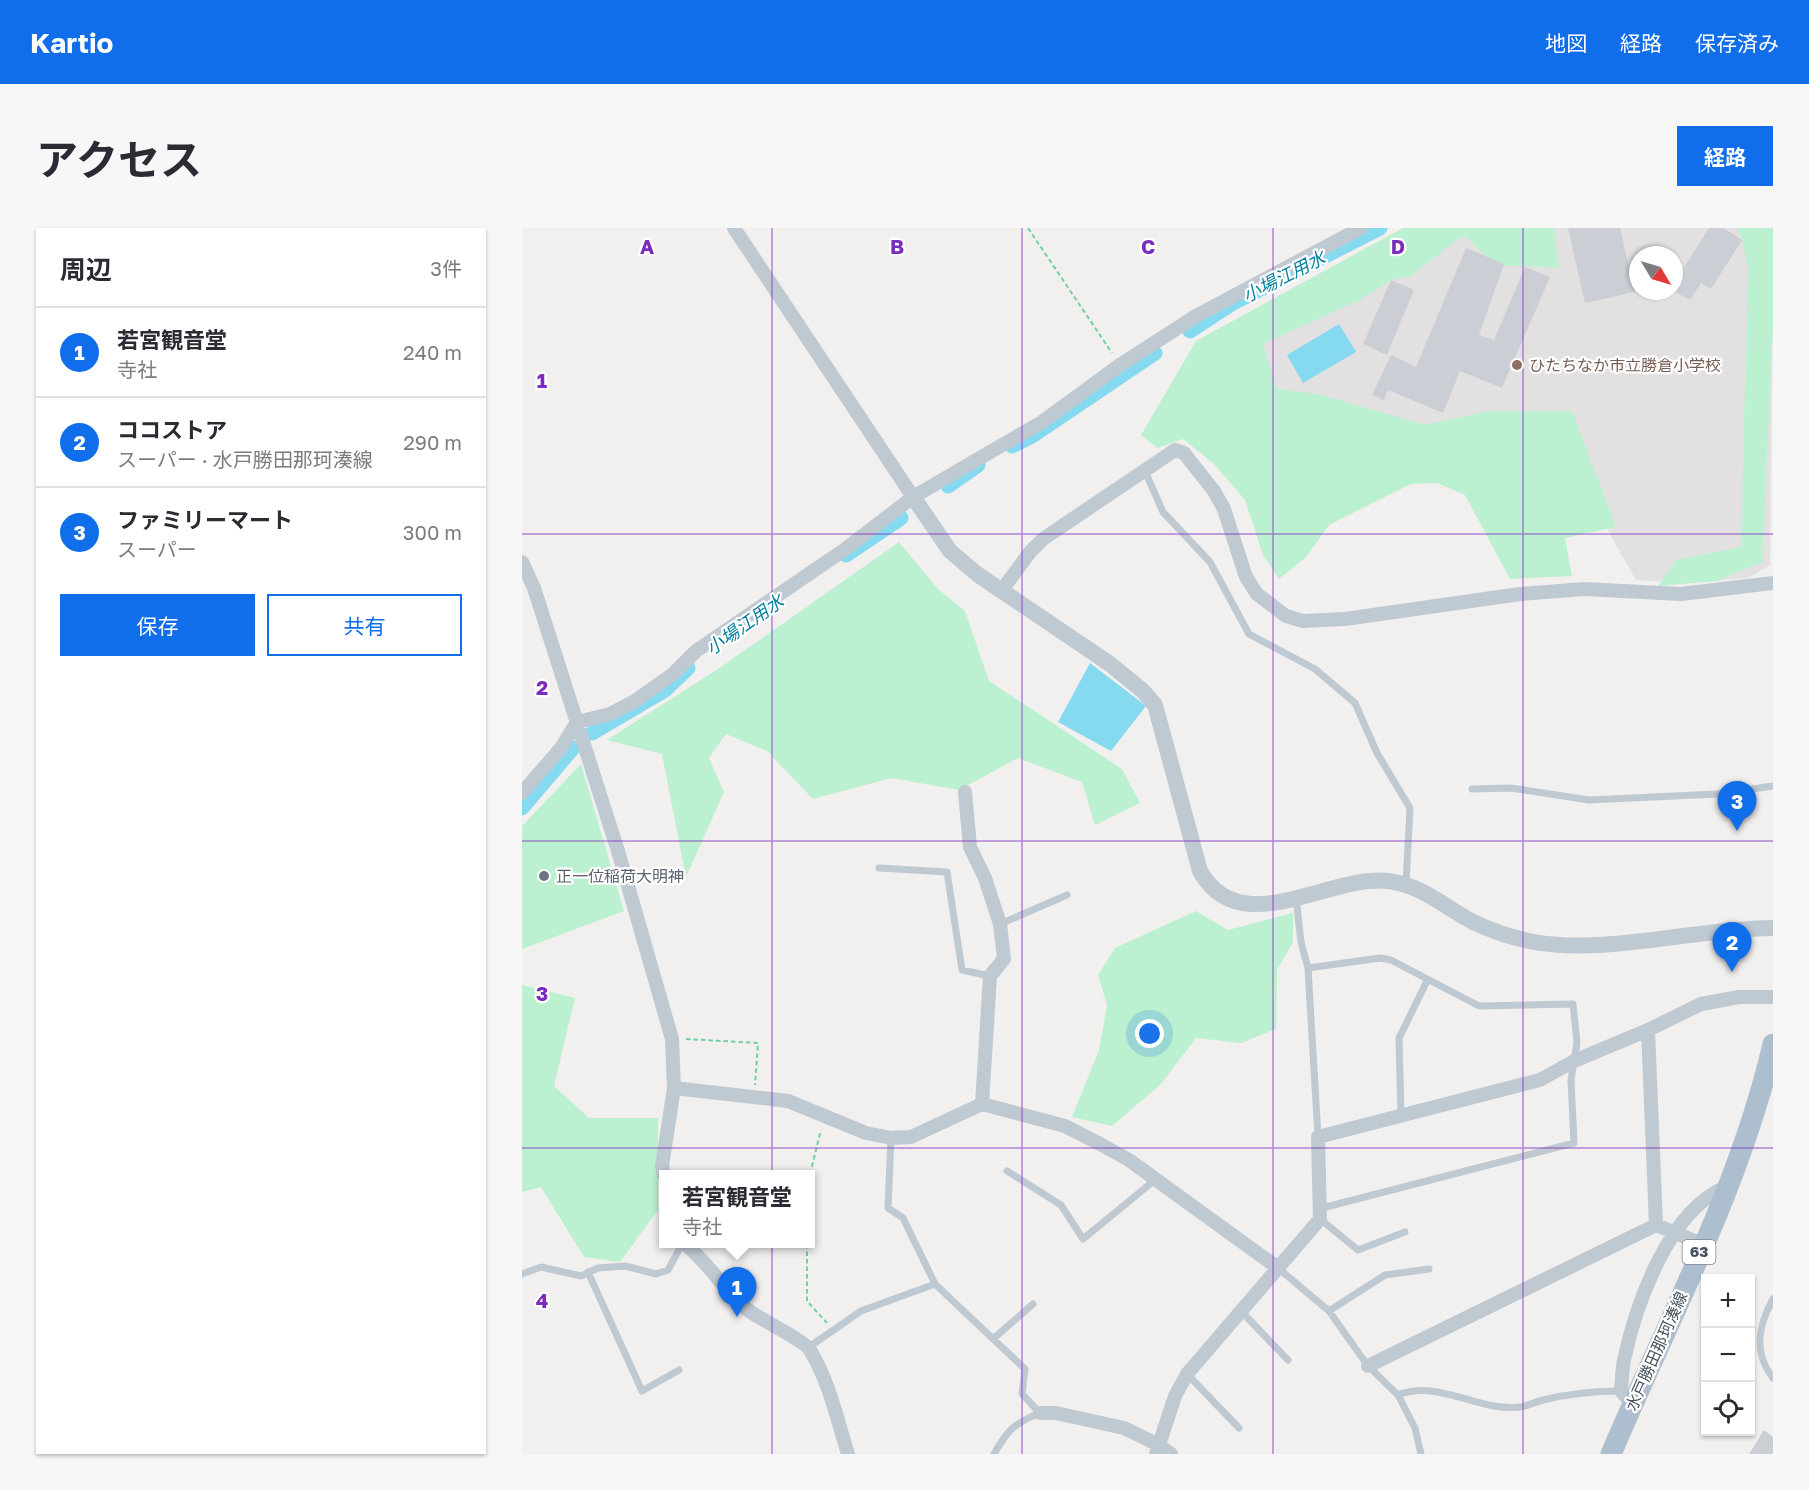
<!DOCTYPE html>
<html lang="ja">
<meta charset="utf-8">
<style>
body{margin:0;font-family:"Golos Text","Noto Sans JP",sans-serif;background:#f7f7f7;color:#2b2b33}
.controls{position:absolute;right:18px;bottom:18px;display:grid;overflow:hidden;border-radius:0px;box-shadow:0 2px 4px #0004}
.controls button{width:54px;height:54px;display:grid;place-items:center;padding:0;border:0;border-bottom:2px solid #e1e1e2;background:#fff;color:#2b2b33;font:30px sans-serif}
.compass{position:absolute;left:1107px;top:18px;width:54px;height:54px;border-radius:50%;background:#fff;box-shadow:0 2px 4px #0004;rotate:128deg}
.you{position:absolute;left:628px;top:806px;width:21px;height:21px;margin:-15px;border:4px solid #fff;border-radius:50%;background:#1a73e8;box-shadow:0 0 0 9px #1a73e833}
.badge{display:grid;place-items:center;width:39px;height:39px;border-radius:50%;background:#106eea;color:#fff;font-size:20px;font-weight:700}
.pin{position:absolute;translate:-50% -50px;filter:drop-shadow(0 2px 3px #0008)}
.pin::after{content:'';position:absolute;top:32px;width:21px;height:18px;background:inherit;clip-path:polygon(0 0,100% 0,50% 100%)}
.popup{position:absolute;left:137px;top:942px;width:156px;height:78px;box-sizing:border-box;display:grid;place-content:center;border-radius:0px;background:#fff;filter:drop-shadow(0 2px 4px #0005);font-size:20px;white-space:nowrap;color:#7c7c81}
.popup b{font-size:22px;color:#2b2b33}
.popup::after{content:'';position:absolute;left:50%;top:100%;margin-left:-12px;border:12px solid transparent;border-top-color:#fff}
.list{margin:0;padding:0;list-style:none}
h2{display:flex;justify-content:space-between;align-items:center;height:78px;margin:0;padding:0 24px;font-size:26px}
h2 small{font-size:20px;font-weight:400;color:#7c7c81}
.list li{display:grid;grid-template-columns:39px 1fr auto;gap:18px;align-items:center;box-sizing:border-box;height:90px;padding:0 24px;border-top:2px solid #e1e1e2}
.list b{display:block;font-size:22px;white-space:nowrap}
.list p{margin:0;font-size:20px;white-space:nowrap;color:#7c7c81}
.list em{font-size:20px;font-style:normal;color:#7c7c81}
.actions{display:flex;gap:12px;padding:18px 24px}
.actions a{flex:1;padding:14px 0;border:2px solid #106eea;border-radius:0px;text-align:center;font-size:21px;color:#106eea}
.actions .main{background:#106eea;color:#fff}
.icon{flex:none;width:33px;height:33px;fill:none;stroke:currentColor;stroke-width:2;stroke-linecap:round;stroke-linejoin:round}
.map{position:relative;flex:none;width:1251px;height:1226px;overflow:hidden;border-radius:0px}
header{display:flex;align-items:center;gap:36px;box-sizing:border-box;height:84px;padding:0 30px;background:#106eea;color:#fff}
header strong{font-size:28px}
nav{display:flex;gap:33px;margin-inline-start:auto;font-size:21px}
.intro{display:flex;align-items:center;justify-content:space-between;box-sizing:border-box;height:144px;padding:0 36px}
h1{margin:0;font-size:42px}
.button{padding:15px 27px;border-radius:0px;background:#106eea;color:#fff;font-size:21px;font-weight:700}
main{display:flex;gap:36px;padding:0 36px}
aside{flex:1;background:#fff;border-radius:0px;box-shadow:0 2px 4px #0004}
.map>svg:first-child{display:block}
</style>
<header>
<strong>Kartio</strong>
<nav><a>地図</a><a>経路</a><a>保存済み</a></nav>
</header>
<div class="intro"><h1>アクセス</h1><a class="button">経路</a></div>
<main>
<aside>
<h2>周辺<small>3件</small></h2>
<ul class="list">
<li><span class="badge">1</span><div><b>若宮観音堂</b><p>寺社</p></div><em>240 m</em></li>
<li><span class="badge">2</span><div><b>ココストア</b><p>スーパー · 水戸勝田那珂湊線</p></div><em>290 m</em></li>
<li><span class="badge">3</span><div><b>ファミリーマート</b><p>スーパー</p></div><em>300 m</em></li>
</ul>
<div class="actions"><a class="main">保存</a><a>共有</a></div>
</aside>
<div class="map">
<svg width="1251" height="1226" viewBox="0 0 1251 1226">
<rect width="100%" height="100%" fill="#f2efef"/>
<path fill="#e3e0e1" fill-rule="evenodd" d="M941 0H1251L1248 337 1226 350 1170 355 1114 352 1089 308 1040 195 909 210 755 180 724 94ZM1116 27H1152V63H1116Z"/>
<path fill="#bbf1d0" d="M881 0H1032L1037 40 974 37 941 7 889 48 869 52 840 71 741 116 755 161 796 166 903 197 966 183H1050L1094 299 1043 310 1050 348 988 351 943 267 915 255 889 256 807 297 784 329 757 351 741 327 723 272 692 236 661 211 635 220 619 207 674 113Z
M1215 0H1251V100L1240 334 1195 353 1136 358 1154 332 1219 319 1226 39 1220 12Z
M377 314 416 361 443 383 467 453 600 541 618 575 573 597 560 554 496 530 437 562 369 550 291 571 245 523 204 506 187 530 202 564 164 649 140 526 85 512 196 441Z
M59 536 102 683 0 721V598Z
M674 683 706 702 771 685V714L755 742 754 801 719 815 674 810 639 856 590 898 550 889 577 822 585 777 576 747 593 720Z
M0 757 53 770 32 858 67 890H136V982L98 1034 62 1029 19 959 0 964Z"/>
<path fill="#86daf0" d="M817 96 834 124 781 155 765 127Z
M568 435 624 478 589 523 536 494Z"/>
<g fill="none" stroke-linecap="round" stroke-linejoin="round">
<path stroke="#86daf0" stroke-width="15" d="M668 103 711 75 858 0
M490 218 510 208 633 125
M426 258 456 237
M324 327 379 290
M70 505 143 462 166 440
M0 580 51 520"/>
</g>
<path fill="#cbced4" d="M1046 0H1098L1113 64 1063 75Z
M1187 0H1202L1220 12 1189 61 1179 55 1168 72 1152 63V35L1161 41Z
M944 20 982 36 957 107 972 112 1003 39 1028 49 980 160 938 143 921 185 866 162 862 172 850 167 869 127 894 139Z
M869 52 892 62 865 127 841 116Z
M1242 1202 1251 1209V1226H1227Z"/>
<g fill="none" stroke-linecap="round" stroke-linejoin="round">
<path stroke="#71d1a2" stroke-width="2" stroke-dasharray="4.5 3" stroke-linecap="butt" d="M506 0 590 125
M164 811 236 815 233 857
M288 946 299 902
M285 1016V1073L305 1095
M186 1019 195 1016"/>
<path stroke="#bfc9d2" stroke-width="7" d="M622 241 641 284 688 334 727 406 793 441 833 475 855 525 888 580 884 655
M950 561 989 560 1067 572 1195 566 1251 558
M357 640 425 644 440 742 468 748
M774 670 779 714 786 740 796 909
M478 696 545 667
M786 740 858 730 869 732 957 778 1051 776 1055 815 1049 852 1052 915 800 980
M879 887 877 810 905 753
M369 910 366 980 381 990 413 1056 503 1141 500 1166 518 1185C492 1195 485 1203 472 1226
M485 943 539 977 561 1011 634 951
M798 991 836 1022 883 1004
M756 1040 807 1083 846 1138 876 1167 893 1200 899 1226
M66 1044 120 1163 157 1142
M0 1046 19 1039 59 1048 76 1040 103 1038 134 1046 146 1042 160 1016
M1251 1071C1236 1098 1231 1125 1251 1150
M718 1082 766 1132
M807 1083 863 1047 907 1041
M471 1111 511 1076
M287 1119 339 1083 413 1056
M665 1146 717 1200
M876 1167C918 1151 955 1184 998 1179 1006 1178 1013 1174 1021 1172 1046 1166 1073 1163 1099 1163"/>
<path stroke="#bfc9d2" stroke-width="14" d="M212 0 391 269
M0 334 12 360 96 623 150 811 152 860 140 938 142 946
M480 362 508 324 521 311 653 222 662 225 692 263 702 281 724 349 735 366 764 388 781 393 823 391 998 366 1062 361 1159 366 1251 355
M0 565 39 520 55 494 88 486 113 473 151 446 174 423 322 322 391 269 520 194 598 137 674 88 839 0
M1126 802 1134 997
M152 860 266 873 344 905 369 910 389 909 460 876 468 748 482 731 478 696 463 650 448 619 443 564
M460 876 543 898 580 917 607 932 756 1040
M163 1016C188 1036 204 1066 230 1085 241 1092 284 1114 288 1122 307 1153 315 1191 326 1226
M846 1138 1134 997 1180 1016
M1110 1176 1099 1163C1100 1153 1100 1142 1102 1132 1114 1076 1147 982 1204 959
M518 1185H534L602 1200 637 1217 649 1226
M634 1226 653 1168 665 1146 798 991 796 909 1018 852 1052 833 1126 802 1179 776 1217 769H1251"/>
<path stroke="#bfc9d2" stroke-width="16" d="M391 269 428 323 455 346 588 436 621 463 633 477 678 643C718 715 807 646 866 653 900 657 922 679 951 694 970 703 991 710 1012 714 1084 727 1176 700 1251 700"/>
<path stroke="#adbecf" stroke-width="21" d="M1089 1226C1146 1092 1218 959 1251 816"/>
</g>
<path fill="none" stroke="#7b2cbf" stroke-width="1.5" stroke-opacity="0.55" d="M250 0V1226M500 0V1226M751 0V1226M1001 0V1226M0 306H1251M0 613H1251M0 920H1251"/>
<circle fill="#8d6e63" stroke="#fff" stroke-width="2" cx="995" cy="137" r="6"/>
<circle fill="#6b7280" stroke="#fff" stroke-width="2" cx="22" cy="648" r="6"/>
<g text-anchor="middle" stroke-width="4.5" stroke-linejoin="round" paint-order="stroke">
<rect fill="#fff" stroke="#7e868e" stroke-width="1.5" x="1160.5" y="1012" width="33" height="24" rx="4.5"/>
<g font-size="15" font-weight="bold" fill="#46525d">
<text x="1177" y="1029">63</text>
</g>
<g font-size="16" fill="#785e54" stroke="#fff" text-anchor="start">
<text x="1007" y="143">ひたちなか市立勝倉小学校</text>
</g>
<g font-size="16" fill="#5b616d" stroke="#fff" text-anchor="start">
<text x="34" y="654">正一位稲荷大明神</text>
</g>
<g font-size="16" fill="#46525d" stroke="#fff">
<text transform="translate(1134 1123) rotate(-66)" y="6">水戸勝田那珂湊線</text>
</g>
<g font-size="18" font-style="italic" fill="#0680a1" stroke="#fff">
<text transform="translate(762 49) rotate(-27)" y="6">小場江用水</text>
<text transform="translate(223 397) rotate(-35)" y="6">小場江用水</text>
</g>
</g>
<g font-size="20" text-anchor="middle" font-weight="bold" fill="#7b2cbf" stroke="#fff" stroke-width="4.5" stroke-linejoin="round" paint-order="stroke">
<text x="125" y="26">A</text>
<text x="375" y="26">B</text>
<text x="626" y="26">C</text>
<text x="876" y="26">D</text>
<text x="20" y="160">1</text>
<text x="20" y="467">2</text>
<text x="20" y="773">3</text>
<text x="20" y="1080">4</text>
</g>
</svg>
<div class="controls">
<button>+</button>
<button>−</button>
<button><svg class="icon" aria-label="locate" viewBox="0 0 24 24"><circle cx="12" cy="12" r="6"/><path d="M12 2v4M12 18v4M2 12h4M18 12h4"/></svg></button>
</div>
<svg class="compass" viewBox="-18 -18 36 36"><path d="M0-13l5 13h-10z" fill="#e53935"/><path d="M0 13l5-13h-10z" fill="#7c7c81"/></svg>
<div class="you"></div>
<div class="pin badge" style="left:215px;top:1089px">1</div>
<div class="popup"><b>若宮観音堂</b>寺社</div>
<div class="pin badge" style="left:1210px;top:744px">2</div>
<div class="pin badge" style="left:1215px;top:603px">3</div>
</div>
</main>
